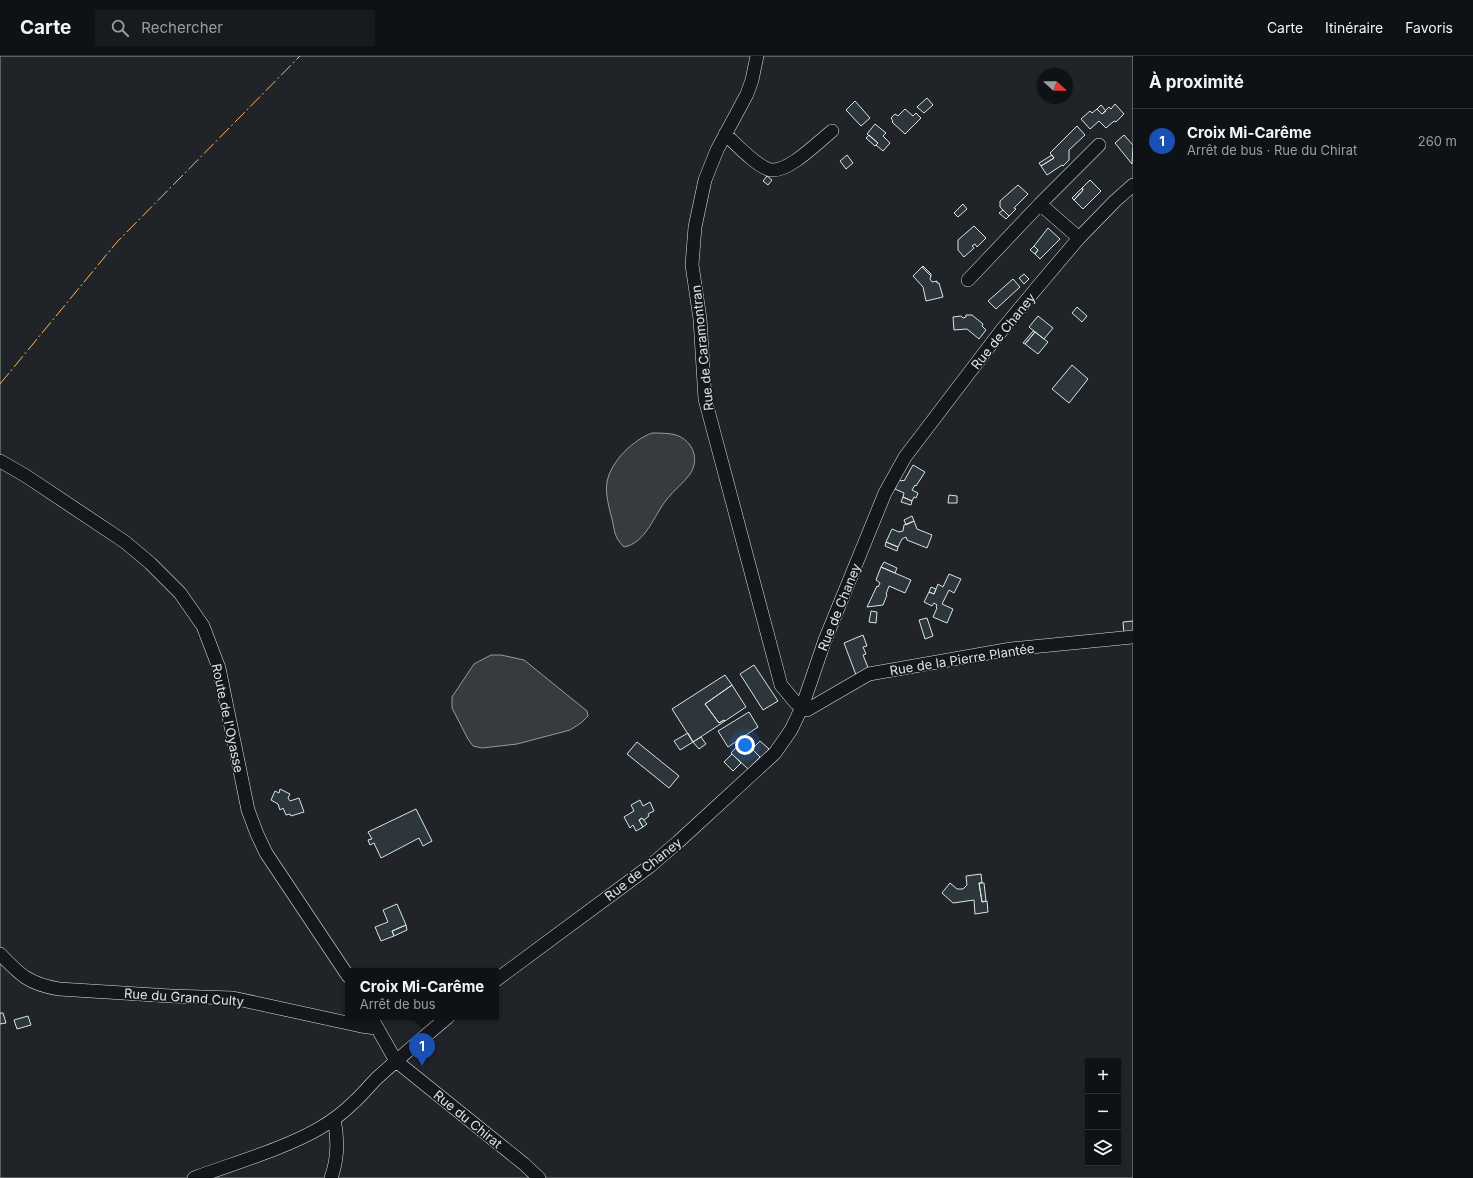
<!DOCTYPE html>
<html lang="fr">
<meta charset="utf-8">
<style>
body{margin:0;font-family:Inter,sans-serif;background:#181b1e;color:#f1f3f6}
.controls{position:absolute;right:12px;bottom:12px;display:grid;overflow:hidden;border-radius:0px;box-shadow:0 1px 3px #0004}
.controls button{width:36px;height:36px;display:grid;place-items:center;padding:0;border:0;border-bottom:1px solid #2f3234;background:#0f1215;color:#f1f3f6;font:20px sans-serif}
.compass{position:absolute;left:1037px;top:12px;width:36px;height:36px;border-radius:50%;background:#0f1215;box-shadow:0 1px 3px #0004;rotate:111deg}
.you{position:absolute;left:745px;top:689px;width:14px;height:14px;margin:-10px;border:3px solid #fff;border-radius:50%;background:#1a73e8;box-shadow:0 0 0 6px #1a73e833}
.badge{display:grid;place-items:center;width:26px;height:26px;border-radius:50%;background:#1a73e8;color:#fff;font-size:13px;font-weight:700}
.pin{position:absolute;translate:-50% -33px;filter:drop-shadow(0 1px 2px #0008)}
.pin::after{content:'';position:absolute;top:21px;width:14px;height:12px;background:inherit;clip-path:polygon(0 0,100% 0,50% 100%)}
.popup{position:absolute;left:345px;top:912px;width:154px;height:52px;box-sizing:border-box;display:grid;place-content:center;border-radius:0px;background:#0f1215;filter:drop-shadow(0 1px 3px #0005);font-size:13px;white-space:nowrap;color:#9b9ea0}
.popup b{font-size:15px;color:#f1f3f6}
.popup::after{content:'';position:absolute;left:50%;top:100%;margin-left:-8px;border:8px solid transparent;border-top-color:#0f1215}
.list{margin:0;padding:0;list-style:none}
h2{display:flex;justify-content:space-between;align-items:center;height:52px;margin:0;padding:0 16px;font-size:17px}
h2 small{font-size:13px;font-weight:400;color:#9b9ea0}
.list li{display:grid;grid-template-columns:26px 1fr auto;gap:12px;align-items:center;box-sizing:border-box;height:64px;padding:0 16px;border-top:1px solid #2f3234}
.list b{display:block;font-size:15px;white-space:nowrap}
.list p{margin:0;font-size:13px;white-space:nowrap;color:#9b9ea0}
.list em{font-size:13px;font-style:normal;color:#9b9ea0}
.icon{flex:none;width:22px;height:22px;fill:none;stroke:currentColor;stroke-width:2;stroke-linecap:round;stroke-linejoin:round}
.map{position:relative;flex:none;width:1133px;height:1122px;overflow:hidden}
header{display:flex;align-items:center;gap:24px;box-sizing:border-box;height:56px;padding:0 20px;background:#0f1215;border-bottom:1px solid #2f3234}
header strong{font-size:19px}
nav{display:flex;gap:22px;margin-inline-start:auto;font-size:14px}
.search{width:280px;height:36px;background:#181b1e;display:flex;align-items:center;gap:10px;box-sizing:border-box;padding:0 14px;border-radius:0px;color:#9b9ea0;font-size:15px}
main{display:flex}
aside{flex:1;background:#0f1215}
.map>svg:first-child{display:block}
</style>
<header>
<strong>Carte</strong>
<div class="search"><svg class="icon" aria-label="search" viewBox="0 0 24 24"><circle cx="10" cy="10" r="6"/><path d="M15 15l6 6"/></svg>Rechercher</div>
<nav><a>Carte</a><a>Itinéraire</a><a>Favoris</a></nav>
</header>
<main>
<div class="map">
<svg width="1133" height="1122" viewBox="0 0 1133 1122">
<rect width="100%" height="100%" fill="#14181c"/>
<path fill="#202428" stroke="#939e99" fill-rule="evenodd" d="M0 0H1133V1122H0ZM1043 18H1067V42H1043ZM348 915H496V961H348ZM1088 1005H1118V1107H1088Z"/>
<path fill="#363b3e" stroke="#939e99" d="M652 377C660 377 669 377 676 379 693 385 700 403 690 418 684 427 674 434 667 443 654 459 646 487 624 491 614 481 615 476 612 463 609 451 605 438 607 426 611 405 633 384 652 377Z
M491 599H501L524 604 587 655 588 660 581 667 570 674 517 688 482 692 473 690 468 683 452 652V641L474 608Z"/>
<path fill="#2c363c" stroke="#d8e6dc" d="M927 42 933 49 924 57 917 51Z
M855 45 870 62 861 70 846 54Z
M1115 48 1124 58 1116 66 1114 65 1106 72 1099 65 1090 73 1081 63 1090 55 1092 57 1097 53 1102 58 1109 51 1111 53Z
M1101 49 1106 55 1102 58 1097 53Z
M905 53 913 60 916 57 921 62 905 78 892 66 893 65 891 62 895 58 898 60Z
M875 68 886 77 883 80 890 87 883 95 876 89 878 87 867 78Z
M1077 70 1085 79 1069 94V104L1063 110 1062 109 1047 119 1041 110 1054 102 1050 97Z
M869 79 878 87 875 90 866 82Z
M1124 79 1133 89 1132 108 1115 87Z
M847 99 853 107 846 113 840 105Z
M1052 99 1054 102 1041 110 1039 107Z
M767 120 772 124 768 129 763 125Z
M1090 124 1101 135 1083 153 1074 144 1083 134 1082 132Z
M1018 129 1028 138 1014 152 1016 153 1009 160 1000 151V145Z
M1082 132 1083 134 1074 144 1072 142Z
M963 148 967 153 958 161 954 157Z
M1003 154 1009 160 1006 163 999 157Z
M974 170 986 182 977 191 975 188 972 190 974 192 964 201 958 194V184Z
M1048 172 1060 183 1040 203 1035 198 1038 194 1034 190Z
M1034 190 1038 194 1035 198 1030 194Z
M923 210 931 218V220L922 211Z
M922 211 931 220 930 223 932 226 937 225V227H939L943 241 926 245 923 231 913 220Z
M1024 218 1029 223 1024 228 1019 222Z
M1013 223 1020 231 996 253 988 245Z
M1077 251 1087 260 1082 266 1072 257Z
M966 259H972L983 268 982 270 986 274 979 283 967 273 954 274 953 261 961 260 963 262 966 261Z
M1038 260 1053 272 1044 283 1029 271Z
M1033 275 1035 276 1025 288 1023 287Z
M1035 276 1048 286 1038 298 1025 288Z
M1072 309 1088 323 1069 347 1052 333Z
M913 409 925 416 916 430 915 429 912 434 918 437 916 442 914 441 912 445 903 441 904 437 895 433 899 424 902 425 903 424 904 425Z
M949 439 957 440V447H948Z
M903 441 912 445 911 449 901 446Z
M912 460 914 465 906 469 904 464Z
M914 465 917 473 932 479 927 492 907 484 906 481 902 483 898 491 886 486 892 473 899 476 903 475 904 469Z
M886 486 898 491 897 495 885 490Z
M884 506 897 512 895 517 881 511Z
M881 511 911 524 905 537 889 530 886 538 887 539 883 549 867 551 877 530 878 531 880 527 876 524Z
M949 518 961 523 954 537 949 534 942 548 953 553 947 567 933 561 937 552 936 551 937 549 934 547 932 550 924 546 929 536 934 538 938 528 943 531Z
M931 531 936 533 934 538 929 536Z
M871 555 877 556 876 567 869 566Z
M927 562 933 580 925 583 919 564Z
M1133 565V577L1124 578 1123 566Z
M863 579 867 590 863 591 866 598 863 599 869 614 856 619 844 587Z
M754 609 778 645 763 654 740 618Z
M725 619 732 629 705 648 719 667 724 664 725 665 693 686 672 653Z
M732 629 746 651 725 665 724 664 719 667 705 648Z
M749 656 758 671 728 691 718 675Z
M688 677 693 686 680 694 674 685Z
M701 681 706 688 699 693 693 686Z
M743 684 760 701 748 713 731 697Z
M760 685 769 693 761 702 752 693Z
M637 686 679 720 669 732 627 698Z
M732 698 741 707 733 715 724 706Z
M280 733 290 738 288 742 290 745 299 742 304 756 291 760 290 758 286 759 283 752 280 754 278 748 271 744 275 735 279 737Z
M640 744 643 750 650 746 654 755 648 758 649 760 644 764 642 762 639 764 643 771 636 775 633 769 630 772 624 761 634 755 631 749Z
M416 753 432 785 423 790 419 782 381 802 374 787 370 789 368 784 372 783 368 776Z
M642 762 647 768 643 771 639 764Z
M981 818 982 827H979L982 846 987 845 988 856 975 858 974 844 953 847 942 837 950 827 957 833H963L967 829 966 820Z
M979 827H984L986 845 982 846Z
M397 848 406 869 392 875 394 880 381 885 375 871 388 866 383 854Z
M406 869 407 874 394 880 392 875Z
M0 957H3L6 967 0 968Z
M28 960 31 969 17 973 14 964Z"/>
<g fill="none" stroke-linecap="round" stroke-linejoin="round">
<g stroke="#d8e6dc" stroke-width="14">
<path id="minor" d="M757 0 752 24 747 38 717 94 705 124 695 171 692 209 700 263 705 343 781 629 796 647 807 654 869 618 1011 593 1133 581
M725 78C735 87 758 112 771 114 789 116 818 86 832 75
M1040 148 1079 182
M968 224 1040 148 1099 89
M0 405 26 420 125 486 150 507 180 537 203 570 219 612 248 754 257 778 266 797 348 920
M0 898C20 919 29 928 59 933L171 940 233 942 361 970 376 972
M496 924 650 810 678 786 775 697 791 674 802 651 825 584 885 437 905 401 1001 275 1040 228 1079 182 1115 145 1133 129
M371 961 396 1005 524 1108 539 1122
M194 1122C234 1107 284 1093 320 1072 332 1065 344 1056 354 1046 362 1039 369 1030 377 1022 400 1001 424 981 448 961
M331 1122C338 1103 338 1082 334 1063"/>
</g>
<use href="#minor" stroke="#14181c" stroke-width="13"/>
<path stroke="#ffb74d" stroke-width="1" stroke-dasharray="14 3 2 3" stroke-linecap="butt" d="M0 328 117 186 300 0"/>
</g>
<g text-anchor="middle" stroke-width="3" stroke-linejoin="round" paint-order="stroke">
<g font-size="13" fill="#d8e6dc" stroke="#14181c">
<text transform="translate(1003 275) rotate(-51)" y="5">Rue de Chaney</text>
<text transform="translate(702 292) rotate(-96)" y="5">Rue de Caramontran</text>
<text transform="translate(839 551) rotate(-68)" y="5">Rue de Chaney</text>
<text transform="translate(962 603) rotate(-9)" y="5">Rue de la Pierre Plantée</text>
<text transform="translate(228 662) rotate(78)" y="5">Route de l'Oyasse</text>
<text transform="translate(643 813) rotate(-38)" y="5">Rue de Chaney</text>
<text transform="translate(184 941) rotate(4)" y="5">Rue du Grand Culty</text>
<text transform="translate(468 1063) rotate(39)" y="5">Rue du Chirat</text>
</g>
</g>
</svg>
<div class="controls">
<button>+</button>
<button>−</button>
<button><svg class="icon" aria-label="layers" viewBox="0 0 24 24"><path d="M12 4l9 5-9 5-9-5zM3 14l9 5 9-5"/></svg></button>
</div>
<svg class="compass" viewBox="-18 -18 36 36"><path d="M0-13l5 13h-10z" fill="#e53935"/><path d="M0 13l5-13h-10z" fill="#9b9ea0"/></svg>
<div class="you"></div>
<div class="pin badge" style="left:422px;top:1010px;background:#1a4fb4">1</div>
<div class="popup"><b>Croix Mi-Carême</b>Arrêt de bus</div>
</div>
<aside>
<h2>À proximité<small></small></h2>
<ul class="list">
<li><span class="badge" style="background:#1a4fb4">1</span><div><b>Croix Mi-Carême</b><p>Arrêt de bus · Rue du Chirat</p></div><em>260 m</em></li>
</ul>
</aside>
</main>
